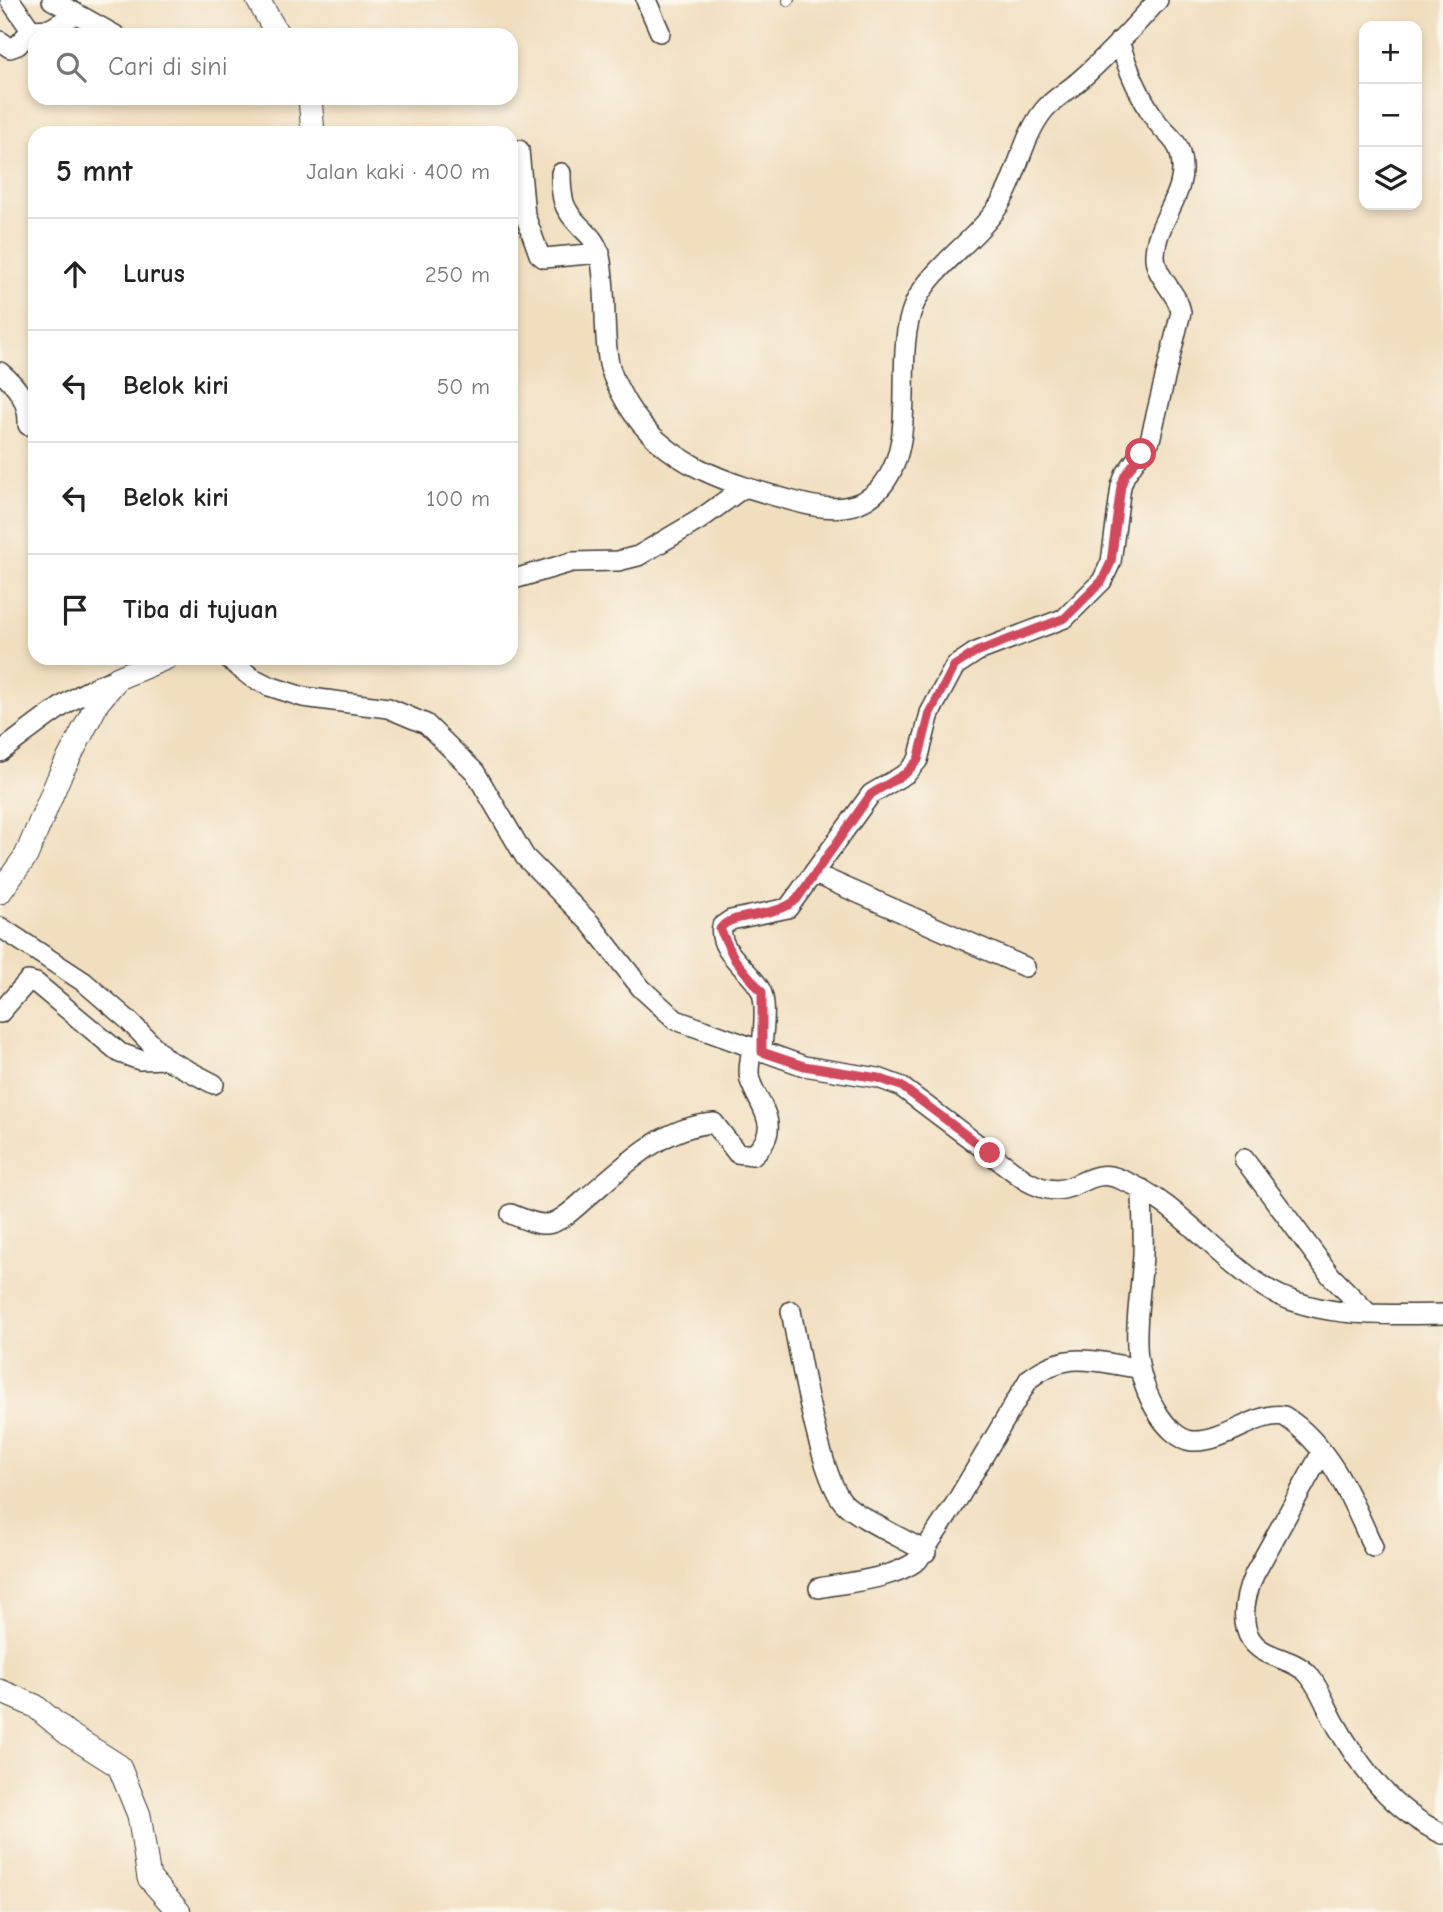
<!DOCTYPE html>
<html lang="id">
<meta charset="utf-8">
<style>
body{margin:0;font-family:"Comic Neue",sans-serif;background:#f6f6f6;color:#222}
.controls{position:absolute;right:21px;top:21px;display:grid;overflow:hidden;border-radius:14px;box-shadow:0 4px 10px #0003}
.controls button{width:63px;height:63px;display:grid;place-items:center;padding:0;border:0;border-bottom:2px solid #e0e0e0;background:#fff;color:#222;font:35px sans-serif}
.stop{position:absolute;width:21px;height:21px;margin:-16px;border:5px solid #d1495b;border-radius:50%;background:#fff}
.stop.end{background:#d1495b;border-color:#fff;box-shadow:0 2px 7px #0008}
.list{margin:0;padding:0;list-style:none}
h2{display:flex;justify-content:space-between;align-items:center;height:91px;margin:0;padding:0 28px;font-size:30px}
h2 small{font-size:23px;font-weight:400;color:#767676}
.list li{display:grid;grid-template-columns:46px 1fr auto;gap:21px;align-items:center;box-sizing:border-box;height:112px;padding:0 28px;border-top:2px solid #e0e0e0}
.list b{display:block;font-size:26px;white-space:nowrap}
.list em{font-size:23px;font-style:normal;color:#767676}
.icon{flex:none;width:38px;height:38px;fill:none;stroke:currentColor;stroke-width:2;stroke-linecap:round;stroke-linejoin:round}
.map{position:relative;flex:none;width:1443px;height:1912px;overflow:hidden}
.search{position:absolute;background:#fff;box-shadow:0 4px 10px #0003;left:28px;top:28px;width:490px;height:77px;display:flex;align-items:center;gap:18px;box-sizing:border-box;padding:0 24px;border-radius:21px;color:#767676;font-size:26px}
.panel{position:absolute;background:#fff;box-shadow:0 4px 10px #0003;left:28px;top:126px;width:490px;height:539px;border-radius:21px}
.map>svg:first-child{display:block}
</style>
<div class="map">
<svg width="1443" height="1912" viewBox="0 0 1443 1912">
<rect width="100%" height="100%" fill="#fbf7ec"/>
<filter id="ink" filterUnits="userSpaceOnUse"><feTurbulence type="fractalNoise" baseFrequency=".0143" numOctaves="2"/><feDisplacementMap in="SourceGraphic" scale="14" xChannelSelector="R" yChannelSelector="G"/><feConvolveMatrix kernelMatrix="1 2 1 2 8 2 1 2 1" color-interpolation-filters="sRGB"/></filter>
<filter id="wash" filterUnits="userSpaceOnUse"><feTurbulence type="fractalNoise" baseFrequency=".00686" numOctaves="4" result="noise"/><feDisplacementMap in="SourceGraphic" scale="28" xChannelSelector="R" yChannelSelector="G"/><feGaussianBlur stdDeviation="1.57" result="paint"/><feColorMatrix in="noise" values="0 0 0 0 0 0 0 0 0 0 0 0 0 0 0 0 0 1.4 0 .05"/><feComposite in="paint" operator="in"/></filter>
<g filter="url(#wash)">
<rect width="100%" height="100%" fill="#f1debf"/>
</g>
<g filter="url(#ink)">
<g fill="none" stroke-linecap="round" stroke-linejoin="round">
<g stroke="#3c3934" stroke-width="12">
<path id="service" d="M788 1 789 0"/>
</g>
<g stroke="#3c3934" stroke-width="22">
<path id="minor" d="M10 0 31 30 50 29 74 15
M52 0 115 35
M646 0 660 32
M0 41 10 48 18 45 31 30
M519 150 525 215 539 254 544 258 600 253
M561 173C561 185 561 201 568 211 578 229 595 234 600 256 607 290 603 324 608 358 610 374 619 390 627 404 664 465 728 483 793 501 824 510 859 514 882 486 920 440 892 357 914 305 929 270 973 242 995 211 1018 180 1020 140 1044 110 1054 98 1068 91 1079 81 1107 56 1133 28 1158 0
M0 372C18 387 29 402 28 425
M511 580 572 562 618 561 638 556 699 520 743 488
M227 658 251 677 269 686 303 697 388 708 426 724 475 772 525 857 590 923 641 988 676 1020 804 1066 878 1078 900 1086 1025 1180C1075 1209 1082 1163 1120 1179 1175 1200 1213 1253 1261 1285 1311 1319 1385 1315 1443 1314
M0 752C40 723 71 694 118 678
M815 874 1025 967
M0 927 84 982 128 1020 166 1059 214 1084
M0 1013 28 981 36 983 120 1053 140 1060 166 1059
M762 1052C762 1035 768 1006 761 991 752 970 717 953 722 926L731 920 788 908 871 794 907 773 918 760 930 713 955 666 976 652 1065 618 1102 581 1111 562 1121 486 1125 475 1150 440 1181 312C1177 291 1154 276 1155 255 1156 218 1191 193 1180 153 1177 139 1162 131 1155 119 1138 94 1128 70 1119 41
M1244 1159 1331 1276 1369 1314
M1142 1189C1142 1211 1144 1233 1143 1254 1140 1314 1124 1360 1159 1415 1166 1426 1179 1440 1192 1441 1225 1443 1257 1411 1284 1416 1330 1445 1352 1500 1373 1547
M511 1214C521 1218 536 1225 547 1224 559 1223 574 1209 583 1201 622 1168 660 1127 714 1123L737 1153 753 1155C785 1127 758 1106 750 1080 747 1070 751 1057 752 1047
M791 1311C799 1351 819 1474 843 1502 857 1518 905 1539 926 1552
M1322 1452 1254 1575C1247 1591 1242 1610 1246 1628 1254 1660 1289 1654 1308 1674 1319 1687 1326 1706 1334 1721 1360 1768 1393 1811 1443 1834
M819 1588C850 1582 893 1579 918 1560L955 1504 1029 1379C1067 1349 1094 1362 1138 1368"/>
</g>
<g stroke="#3c3934" stroke-width="25">
<path id="tertiary" d="M258 0 278 35
M310 98 313 133
M0 892 26 856 60 775 98 702 118 678 166 658
M0 1691 35 1706 67 1733 119 1766 139 1815 149 1878 179 1912"/>
</g>
<use href="#service" stroke="#fff" stroke-width="10"/>
<use href="#minor" stroke="#fff" stroke-width="19"/>
<use href="#tertiary" stroke="#fff" stroke-width="23"/>
</g>
</g>
<g fill="none" stroke-linecap="round" stroke-linejoin="round" filter="url(#ink)">
<path stroke="#d1495b" stroke-width="9" d="M990 1153 901 1086 878 1078 804 1066 762 1052V992L735 960 720 929C729 912 776 919 797 899L871 794 906 773 918 760 930 713 954 666 976 652 1065 618 1102 581 1111 562 1121 486 1125 475 1141 454"/>
</g>
</svg>
<div class="controls">
<button>+</button>
<button>−</button>
<button><svg class="icon" aria-label="layers" viewBox="0 0 24 24"><path d="M12 4l9 5-9 5-9-5zM3 14l9 5 9-5"/></svg></button>
</div>
<div class="stop" style="left:1141px;top:454px"></div>
<div class="stop end" style="left:990px;top:1153px"></div>
<div class="search"><svg class="icon" aria-label="search" viewBox="0 0 24 24"><circle cx="10" cy="10" r="6"/><path d="M15 15l6 6"/></svg>Cari di sini</div>
<section class="panel">
<h2>5 mnt<small>Jalan kaki · 400 m</small></h2>
<ul class="list">
<li><svg class="icon" aria-label="ahead" viewBox="0 0 24 24"><path d="M12 20V5M6 11l6-6 6 6"/></svg><div><b>Lurus</b></div><em>250 m</em></li>
<li><svg class="icon" aria-label="left" viewBox="0 0 24 24"><path d="M17 20v-9H6M10 6l-5 5 5 5"/></svg><div><b>Belok kiri</b></div><em>50 m</em></li>
<li><svg class="icon" aria-label="left" viewBox="0 0 24 24"><path d="M17 20v-9H6M10 6l-5 5 5 5"/></svg><div><b>Belok kiri</b></div><em>100 m</em></li>
<li><svg class="icon" aria-label="arrive" viewBox="0 0 24 24"><path d="M6 21V4h12l-3 4 3 4H6"/></svg><div><b>Tiba di tujuan</b></div></li>
</ul>
</section>
</div>
